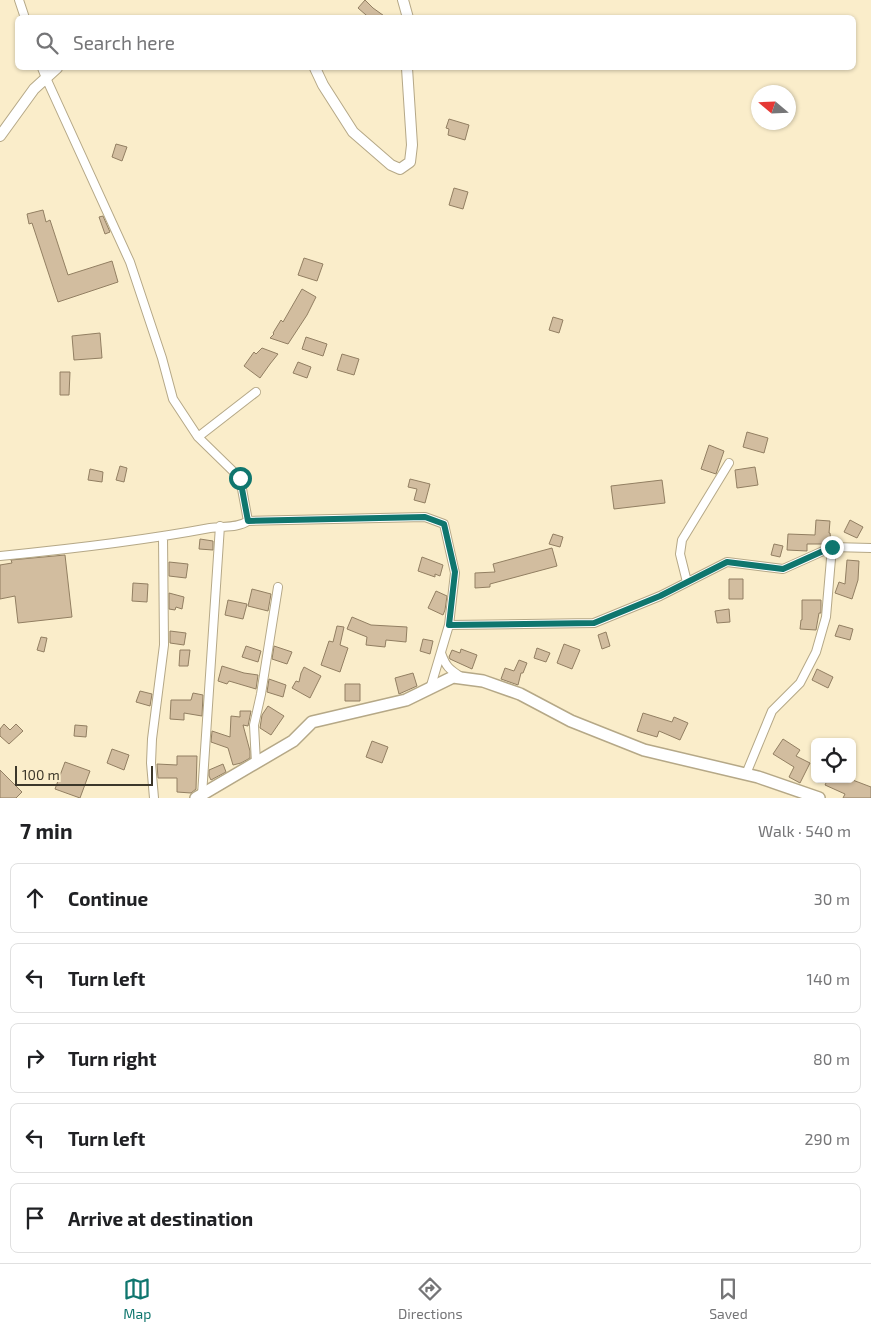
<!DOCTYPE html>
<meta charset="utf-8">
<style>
body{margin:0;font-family:"Exo 2",sans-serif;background:#f6f6f6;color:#202124}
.controls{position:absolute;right:15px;bottom:15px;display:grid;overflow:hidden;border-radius:8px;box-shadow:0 1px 4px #0004}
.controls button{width:45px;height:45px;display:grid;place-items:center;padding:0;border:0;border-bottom:1px solid #e0e0e0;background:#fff;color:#202124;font:25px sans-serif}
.compass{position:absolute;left:751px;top:85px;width:45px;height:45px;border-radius:50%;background:#fff;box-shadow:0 1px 4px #0004;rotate:289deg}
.scale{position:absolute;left:15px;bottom:12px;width:138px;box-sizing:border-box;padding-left:5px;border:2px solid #3c372a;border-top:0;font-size:14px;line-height:18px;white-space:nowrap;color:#3c372a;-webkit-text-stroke:4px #faedca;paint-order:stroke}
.stop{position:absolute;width:15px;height:15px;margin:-11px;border:4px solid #0f766e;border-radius:50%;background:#fff}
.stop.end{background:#0f766e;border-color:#fff;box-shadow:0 1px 5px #0008}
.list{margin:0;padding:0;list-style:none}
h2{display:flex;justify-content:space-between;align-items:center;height:65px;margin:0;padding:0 20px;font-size:21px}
h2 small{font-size:16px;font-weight:400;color:#757577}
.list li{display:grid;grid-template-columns:32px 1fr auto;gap:15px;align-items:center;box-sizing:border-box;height:70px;margin:0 10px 10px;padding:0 10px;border:1px solid #e0e0e0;border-radius:8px}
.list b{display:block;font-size:19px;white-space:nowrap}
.list em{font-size:16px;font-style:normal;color:#757577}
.icon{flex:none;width:28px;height:28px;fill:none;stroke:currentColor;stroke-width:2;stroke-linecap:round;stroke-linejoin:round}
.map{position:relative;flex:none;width:871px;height:798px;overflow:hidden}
.search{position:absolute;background:#fff;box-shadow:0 1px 4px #0004;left:15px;right:15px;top:15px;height:55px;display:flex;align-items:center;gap:12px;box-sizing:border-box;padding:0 18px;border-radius:8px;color:#757577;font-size:19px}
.sheet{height:465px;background:#fff}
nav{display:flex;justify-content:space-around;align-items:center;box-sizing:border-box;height:70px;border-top:1px solid #e0e0e0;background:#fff;font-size:14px;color:#757577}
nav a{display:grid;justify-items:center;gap:2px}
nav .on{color:#0f766e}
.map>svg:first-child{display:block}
</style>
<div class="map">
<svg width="871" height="798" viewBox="0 0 871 798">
<rect width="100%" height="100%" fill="#faedca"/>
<path fill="#d2bd9f" stroke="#927f62" d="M365 0 373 8 387 18H370L366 15 358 8Z
M449 119 469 125 465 140 448 135 449 129 446 128Z
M116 144 127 147 122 161 112 157Z
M454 188 468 192 463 209 449 205Z
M43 210 46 222 50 220 68 275 112 261 118 282 58 302 32 223 29 224 27 214Z
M103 216 110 232 105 234 99 217Z
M304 258 323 264 317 281 298 275Z
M302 289 316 297 307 315 288 344 270 338 274 334 273 333 281 320 283 322Z
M553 317 563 320 559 333 549 330Z
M100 333 102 358 74 360 72 336Z
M306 337 327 344 323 356 302 349Z
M262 348 278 354 270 364 260 378 244 366 254 352 256 354Z
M342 354 359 359 354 375 337 370Z
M298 362 311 367 307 378 293 373Z
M60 372H70L69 395H60Z
M747 432 768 438 764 453 743 447Z
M709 445 724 451 716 474 701 469Z
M120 466 127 468 124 482 116 480Z
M755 467 758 485 737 488 735 470Z
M90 469 103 472 102 482 88 480Z
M410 479 430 484 425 503 414 500 417 489 408 487Z
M662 480 665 503 614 509 611 486Z
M816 520 830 521 829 533H830L831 542 826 544H807V551L787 550 788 534 815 535Z
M850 520 863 527 857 538 844 532Z
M553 534 563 537 560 547 549 544Z
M200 539 213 541V550L199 549Z
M774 544 783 546 780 557 771 555Z
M552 548 557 566 490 584V587L475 588V573L495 572 493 564Z
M65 555 72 617 18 623 15 596 0 599V565L12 563 11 560Z
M422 557 443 565 440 576 435 574V577L418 571Z
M847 560 859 561 858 580 852 599 835 593 839 582 845 584Z
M169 562 188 564 186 578 169 576Z
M729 579H743V599H729Z
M133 583 148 584 147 602 132 601Z
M252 589 271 594 268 611 248 606Z
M436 591 447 596 445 610 443 615 428 608Z
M169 593 184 597 182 609 176 607 175 610 169 609Z
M228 600 247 604 243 619 225 615Z
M802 600H821V613H819L816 630 800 629 801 620H802Z
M729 609 730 622 717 623 715 611Z
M352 617 371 625 407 627 406 642 386 640 385 647 366 645 367 637 347 629Z
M839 625 853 629 850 640 835 636Z
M337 626 344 627 340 645 348 648 340 672 321 665 329 641 333 642Z
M170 631 186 633 184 645 170 643Z
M606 632 610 646 602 649 598 635Z
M41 637 47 638 44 652 37 650Z
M423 639 433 641 430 654 420 651Z
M564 644 580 650 572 669 557 663Z
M246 646 261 651 258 662 242 657Z
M274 646 292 652 287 664 272 659Z
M537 648 550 653 546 662 534 658Z
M461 649 477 655 472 669 450 659 449 657 452 650 460 653Z
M180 650H190L188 666H179Z
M519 660 527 663 523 673H521L518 685 501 679 505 668 514 671Z
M222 666 244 673 258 675 256 689 229 681 227 684 218 681Z
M304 667 321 676 310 698 292 688 296 681 299 682 301 673Z
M817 669 833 677 828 688 812 680Z
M413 673 417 686 399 694 395 678Z
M269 679 286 685 283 697 267 692Z
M345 684H360V701H345Z
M140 691 152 694 150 706 136 702Z
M193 693 203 695 202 716 184 713V720L170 719 171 700H191Z
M268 706 284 716 271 735 260 728 262 715Z
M240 711H251L248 726 243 725 250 751V758L241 763 233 765 228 748 211 742 212 731 230 737 231 716 240 717Z
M643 713 672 722 674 717 688 723 680 740 659 731 657 737 637 731Z
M4 724 10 730 16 724 23 731 9 744 0 736V729Z
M75 725 87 726 86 737 74 736Z
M783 739 800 750 796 756 810 763 800 783 789 777 794 767 773 754Z
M372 741 388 747 382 763 366 757Z
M112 749 129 755 124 770 107 763Z
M177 756H197L196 789 191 793 177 792V778H158L157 764 177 765Z
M65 762 90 771 80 798 55 789Z
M223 764 226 772 211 780 209 776V770Z
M0 770 22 792 16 798H0Z
M828 779H850L871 787V798H843L845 794 825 785Z"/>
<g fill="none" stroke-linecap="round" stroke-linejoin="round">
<g stroke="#b5a887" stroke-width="10">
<path id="minor" d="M19 0 25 18
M42 68 46 78 130 262 162 358 173 399 198 437 240 478 248 521
M198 437 256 392
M0 556C71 549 141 541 210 528 223 526 238 528 248 521L425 517 444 524 455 573 449 625
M687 582 680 554 682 540 729 463
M441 653C446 667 449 669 461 677
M430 689 449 625 594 623 660 596 727 562 783 569 832 547 871 548
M256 763 254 725 261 694 278 587
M746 774 772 711 800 683 816 652 826 617 832 547
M202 795 220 526
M154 798 151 763 152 739 164 645 163 537"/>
</g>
<g stroke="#b5a887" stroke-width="12">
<path id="tertiary" d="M403 0 408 18
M315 68 323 85 353 132 391 165 400 169 410 162 412 145 407 68
M0 136 34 89 57 68"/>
</g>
<g stroke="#b5a887" stroke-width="14">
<path id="secondary" d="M196 798 293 741 312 722 406 700 453 677 483 681 520 694 571 721 644 750 758 777 819 798"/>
</g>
<use href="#minor" stroke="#fff" stroke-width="8"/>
<use href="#tertiary" stroke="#fff" stroke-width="10"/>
<use href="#secondary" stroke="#fff" stroke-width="11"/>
</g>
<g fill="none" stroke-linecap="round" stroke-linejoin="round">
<path stroke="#0f766e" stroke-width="6" d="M240 478 248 521 425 517 444 524 455 572 449 625 594 623 660 596 727 562 783 569 832 547"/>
</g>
</svg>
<div class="controls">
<button><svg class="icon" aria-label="locate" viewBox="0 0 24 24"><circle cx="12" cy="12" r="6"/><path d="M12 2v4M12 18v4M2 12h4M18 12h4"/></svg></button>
</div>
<svg class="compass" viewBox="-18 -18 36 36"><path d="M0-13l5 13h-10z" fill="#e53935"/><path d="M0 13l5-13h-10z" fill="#757577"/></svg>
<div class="scale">100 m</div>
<div class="stop" style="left:240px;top:478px"></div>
<div class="stop end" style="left:832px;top:547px"></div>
<div class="search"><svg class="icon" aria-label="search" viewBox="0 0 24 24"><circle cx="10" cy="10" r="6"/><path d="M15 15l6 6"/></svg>Search here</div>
</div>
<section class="sheet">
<h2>7 min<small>Walk · 540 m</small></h2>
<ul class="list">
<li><svg class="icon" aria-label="ahead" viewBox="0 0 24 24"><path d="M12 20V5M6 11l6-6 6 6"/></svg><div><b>Continue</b></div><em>30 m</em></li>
<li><svg class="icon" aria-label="left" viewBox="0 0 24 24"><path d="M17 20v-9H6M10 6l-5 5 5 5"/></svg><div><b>Turn left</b></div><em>140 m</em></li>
<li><svg class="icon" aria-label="right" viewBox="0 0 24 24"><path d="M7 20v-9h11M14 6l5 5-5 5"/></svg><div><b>Turn right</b></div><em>80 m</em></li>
<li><svg class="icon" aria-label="left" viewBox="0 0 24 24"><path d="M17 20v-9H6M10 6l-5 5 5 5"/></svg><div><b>Turn left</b></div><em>290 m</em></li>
<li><svg class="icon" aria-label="arrive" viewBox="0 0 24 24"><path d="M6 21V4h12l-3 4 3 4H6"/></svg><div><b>Arrive at destination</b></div></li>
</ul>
</section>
<nav>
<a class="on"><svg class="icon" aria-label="map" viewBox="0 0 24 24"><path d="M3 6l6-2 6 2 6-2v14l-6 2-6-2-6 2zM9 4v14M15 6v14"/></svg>Map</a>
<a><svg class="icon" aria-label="directions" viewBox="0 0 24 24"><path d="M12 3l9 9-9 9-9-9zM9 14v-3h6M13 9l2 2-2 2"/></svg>Directions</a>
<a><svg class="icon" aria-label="saved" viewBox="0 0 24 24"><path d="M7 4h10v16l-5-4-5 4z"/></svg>Saved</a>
</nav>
